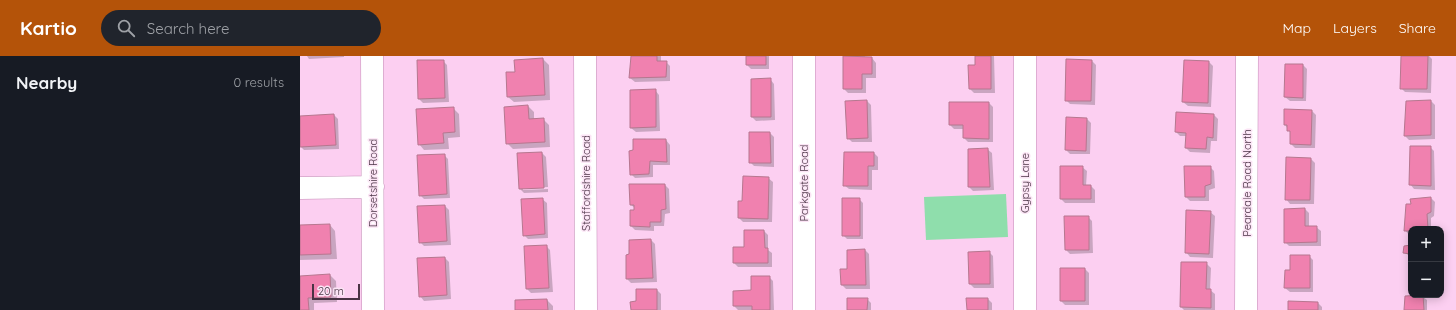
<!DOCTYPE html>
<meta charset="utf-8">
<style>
body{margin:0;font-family:Quicksand,sans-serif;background:#20242c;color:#f1f3f6}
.controls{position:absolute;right:12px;bottom:12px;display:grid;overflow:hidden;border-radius:8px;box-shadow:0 2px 10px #0003}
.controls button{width:36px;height:36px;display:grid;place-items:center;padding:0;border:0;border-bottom:1px solid #363941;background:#171b24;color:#f1f3f6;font:20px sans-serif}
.scale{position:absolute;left:12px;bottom:10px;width:48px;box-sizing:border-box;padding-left:4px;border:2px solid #493344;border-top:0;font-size:11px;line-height:14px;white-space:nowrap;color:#493344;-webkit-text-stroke:3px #fbe4f5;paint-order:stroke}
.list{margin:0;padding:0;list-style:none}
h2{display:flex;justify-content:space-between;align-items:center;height:52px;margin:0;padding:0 16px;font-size:17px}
h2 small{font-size:13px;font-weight:400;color:#9ea1a6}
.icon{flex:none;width:22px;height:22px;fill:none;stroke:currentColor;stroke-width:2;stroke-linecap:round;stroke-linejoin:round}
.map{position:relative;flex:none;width:1156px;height:254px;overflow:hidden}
header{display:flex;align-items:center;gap:24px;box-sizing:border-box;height:56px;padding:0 20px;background:#b45309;color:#fff}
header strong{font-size:19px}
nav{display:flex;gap:22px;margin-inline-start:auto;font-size:14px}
.search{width:280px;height:36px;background:#20242c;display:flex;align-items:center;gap:10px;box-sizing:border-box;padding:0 14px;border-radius:22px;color:#9ea1a6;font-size:15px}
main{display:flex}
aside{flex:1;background:#171b24}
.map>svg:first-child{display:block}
</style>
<header>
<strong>Kartio</strong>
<div class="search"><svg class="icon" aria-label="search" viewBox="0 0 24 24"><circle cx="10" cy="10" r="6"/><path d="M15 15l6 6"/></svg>Search here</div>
<nav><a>Map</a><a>Layers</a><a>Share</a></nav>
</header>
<main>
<aside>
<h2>Nearby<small>0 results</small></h2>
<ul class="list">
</ul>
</aside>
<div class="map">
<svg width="1156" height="254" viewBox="0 0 1156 254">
<rect width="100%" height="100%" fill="#fccff1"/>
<path fill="#8fdeac" d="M706 138 708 181 626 184 624 141Z"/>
<path fill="#0003" d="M7 0H44V1L9 3Z
M332 0H361V6H366L370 10V25L335 26 330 22Z
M447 0H469V13H451L447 9Z
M544 0H565V2H572L576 7V22H566V37H548L544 33Z
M676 0H694L695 37H674L670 33 669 10H676Z
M1102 0H1129L1132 3 1131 37 1105 36 1101 32Z
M243 3 249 9 250 44 214 46 208 41Z
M143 5 147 9 149 46 123 47 119 43Z
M792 5 796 9 795 49 770 48 766 44Z
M885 5 909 6 913 10 911 51 888 50 883 46Z
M986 9H1003L1007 13 1006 45H990L985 41Z
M470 23 474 28 475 64 456 65 452 61Z
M355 34 359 39 360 75 336 76 331 72Z
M567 45 571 49 572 86H552L548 82Z
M1131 45 1135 49V83L1109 84 1105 80 1107 46Z
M689 47 693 51V86H668L664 82V73H654L650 69Z
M228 50 234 56V64L243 63 249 69 250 91 213 93 207 87Z
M153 52 159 58 160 81 148 82 149 93 124 94 119 88Z
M1012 55 1016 59 1015 92H995L991 88V77L985 69Z
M34 59 38 63 39 93 4 94 0 90V61Z
M914 59 918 63 917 85H911L910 97 890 96 886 92 887 80H880L876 76Z
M787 63 791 67 790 98H770L766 94Z
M470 77 474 81V111L454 110 450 106Z
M366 84 370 89V109H353V121L335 122 331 118Z
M1130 91 1134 95 1135 134 1114 133 1110 128Z
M687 93 692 97 694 134 673 135 669 131Z
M242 97 246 101 248 131 223 132V134L248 133V136L224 137 220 133Z
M574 97 578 101V114H572V134L549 133 544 129Z
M144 99 148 103 150 142 124 143 120 139Z
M1011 103 1015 107 1014 148H990L986 143Z
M782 111 787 115 786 130H791L795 134V147H765L761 143Z
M910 111 914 115 915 132 909 134V145H890L886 141Z
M468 122 473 126 472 166H443L439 162Z
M365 129 369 133 370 157 365 158 364 170H354V175L335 174 331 170 335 152 331 149Z
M1131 142 1135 146 1134 160 1131 162V173H1111V179H1109L1105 174Z
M242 143 247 147 248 182 228 183 224 179Z
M559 143 563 147V183H547L543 179Z
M145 150 149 154 151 189 124 190 120 186Z
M1005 153 1009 157V171H1016L1021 175V190H989L985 186Z
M910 156 915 160 913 202 890 201 886 196Z
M788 161 792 165 793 197 770 198 766 194Z
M30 169 35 175 37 203 0 204V170Z
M464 175 468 179V194L472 197V211H438L434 207 445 192Z
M351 184 355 188 357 226 331 227 327 223Z
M246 190 250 194 253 236 231 237 227 233Z
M1111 190V201L1104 196Z
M565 194 569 198 570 233H546L542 229Z
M689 196 693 200 694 232H674L670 228Z
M1009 200 1013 204V236H990L985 232 991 215Z
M145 202 149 206 151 243 124 245 120 240Z
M906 207 911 212 910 234 915 238V254H884L881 251Z
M761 213H785L789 217V249H765L761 245Z
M30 219 36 225 37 246 14 247V254H0V221Z
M469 221 473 225 474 254H438L434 250Z
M357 234 361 238V254H332L337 246Z
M1122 240 1127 244V254H1105Z
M567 243 571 247V254H548Z
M688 243 692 247V254H668Z
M247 244 253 250V254H216Z
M1018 247 1022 251V254H989Z"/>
<path fill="#f081af" stroke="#b6778f" d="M331 0H357V5H367L366 21 329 22Z
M446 0H466V9H446Z
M543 0 572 1V18H562V33H543Z
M675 0H691V33H669L668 9H675Z
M1101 0H1128L1127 33H1100Z
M243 2 245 39 207 41 206 16H215L214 4Z
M766 3 792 4 791 45H765Z
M117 4H144L145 42 118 43Z
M884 4 909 5 908 47 882 46Z
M985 8H1003V42L984 41Z
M471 22V61H451V23Z
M356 33V71L330 72V34Z
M567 44 568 82 547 83 545 45Z
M1131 44V79L1104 80 1106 45Z
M649 46H689V83L663 82V69H649Z
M228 49 229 63 244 62 245 86 206 88 204 51Z
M154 51 155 76 143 77 144 87 118 89 116 53Z
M984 53 1012 54 1011 89 990 88V75H987V69H984Z
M876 56 914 58 913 82 907 81 906 93 885 92 886 77 875 76Z
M34 58 36 89 0 91V60Z
M766 61 787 62 786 95 765 94Z
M449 76H470L471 107H449Z
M333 83H366L367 106 350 105 349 118 330 119 329 95 333 94Z
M1110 90H1131V130L1109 129Z
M688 92 690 131H668V93Z
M242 96 244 132 219 133 217 97Z
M544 96H574V110H568V130H543Z
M145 98 147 138 119 140 117 99Z
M986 101 1011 102 1010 144H985Z
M760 110H783V129H791V143H760Z
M884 110H911V128L905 130V141H885Z
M443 120 469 121 468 163 438 162V145H442Z
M329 128H365L366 153 361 154V166H350V171L330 170V154H334V149H330Z
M1131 141V156L1127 158 1128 173H1111V175H1104L1106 148H1111L1110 143Z
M243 142 245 178 223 180 221 143Z
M542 142H560V180H542Z
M145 149 147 185 119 187 117 150Z
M1005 152V170H1017V186L984 187V153Z
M886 154 911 155 909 198 885 197Z
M764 160H789V194H765Z
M30 168 31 198 0 199V169Z
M444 174H464L465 192H468V207H433V191H444Z
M351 183 353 222 326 223V199L329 198V184Z
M247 189 249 232 226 233 224 190Z
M1111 189V198L1103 197 1104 190Z
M565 193 566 229H541L540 213H547V194Z
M690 195V228H669L668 196Z
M990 199H1010V232H984L985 214H990Z
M145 201 147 239 119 241 117 202Z
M881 206H907L906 233H911V252L880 251Z
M760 212H785V245H760Z
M30 218 31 241 8 242 9 254H0V220Z
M451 220H470V254H452V250H433V235L451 234Z
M336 233H357V254H331L330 246 336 245Z
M1123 239 1124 254H1104L1105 240Z
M547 242H568L567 254H547Z
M666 242H688V254H667Z
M247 243 248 254H215V244Z
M988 245 1018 246V254H988Z"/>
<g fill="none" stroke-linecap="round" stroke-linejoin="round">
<g stroke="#c28cb5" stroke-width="23">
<path id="minor" d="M72 0 73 254
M285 0 286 254
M0 132 73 131
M504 254V0
M725 254V0
M946 254 947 0"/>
</g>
<use href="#minor" stroke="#fff" stroke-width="22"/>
</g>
<g text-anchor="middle" stroke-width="3" stroke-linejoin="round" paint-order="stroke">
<g font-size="11" fill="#493344" stroke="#fbe4f5">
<text transform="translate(73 127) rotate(-90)" y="4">Dorsetshire Road</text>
<text transform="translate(286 127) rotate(-90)" y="4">Staffordshire Road</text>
<text transform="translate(504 127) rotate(-90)" y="4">Parkgate Road</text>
<text transform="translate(725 127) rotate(-90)" y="4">Gypsy Lane</text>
<text transform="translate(947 127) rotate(-90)" y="4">Peardale Road North</text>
</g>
</g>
</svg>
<div class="controls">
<button>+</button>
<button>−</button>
</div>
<div class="scale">20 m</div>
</div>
</main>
